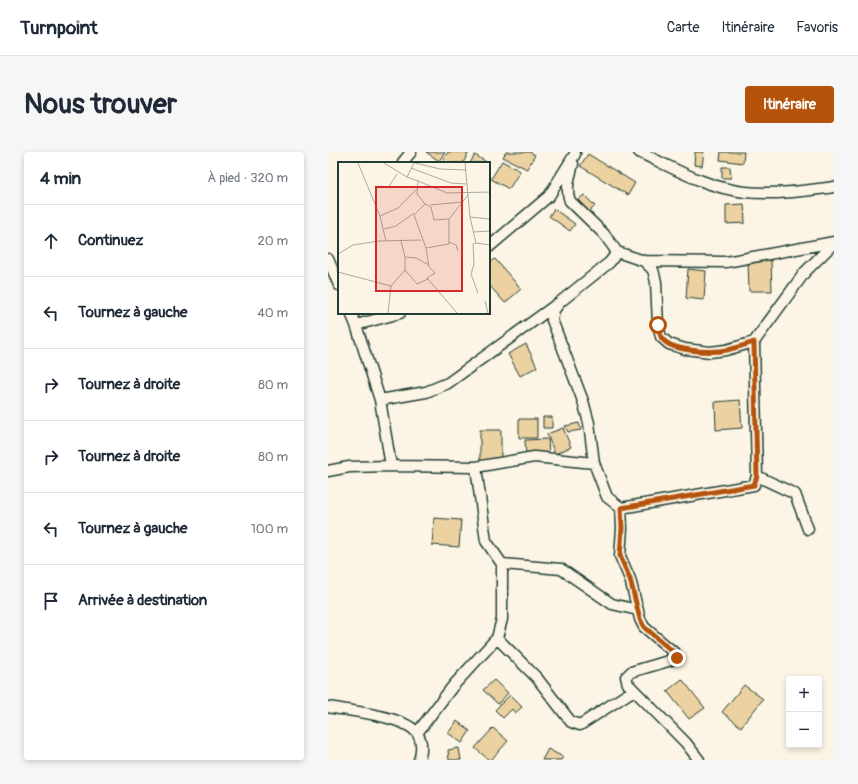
<!DOCTYPE html>
<html lang="fr">
<meta charset="utf-8">
<style>
body{margin:0;font-family:Pangolin,sans-serif;background:#f6f6f7;color:#1f2937}
.controls{position:absolute;right:12px;bottom:12px;display:grid;overflow:hidden;border-radius:4px;box-shadow:0 2px 6px #0003}
.controls button{width:36px;height:36px;display:grid;place-items:center;padding:0;border:0;border-bottom:1px solid #e0e1e3;background:#fff;color:#1f2937;font:20px sans-serif}
.stop{position:absolute;width:12px;height:12px;margin:-9px;border:3px solid #b45309;border-radius:50%;background:#fff}
.stop.end{background:#b45309;border-color:#fff;box-shadow:0 1px 4px #0008}
.list{margin:0;padding:0;list-style:none}
h2{display:flex;justify-content:space-between;align-items:center;height:52px;margin:0;padding:0 16px;font-size:17px}
h2 small{font-size:13px;font-weight:400;color:#747a83}
.list li{display:grid;grid-template-columns:26px 1fr auto;gap:12px;align-items:center;box-sizing:border-box;height:72px;padding:0 16px;border-top:1px solid #e0e1e3}
.list b{display:block;font-size:15px;white-space:nowrap}
.list em{font-size:13px;font-style:normal;color:#747a83}
.icon{flex:none;width:22px;height:22px;fill:none;stroke:currentColor;stroke-width:2;stroke-linecap:round;stroke-linejoin:round}
.map{position:relative;flex:none;width:506px;height:608px;overflow:hidden;border-radius:4px}
header{display:flex;align-items:center;gap:24px;box-sizing:border-box;height:56px;padding:0 20px;background:#fff;border-bottom:1px solid #e0e1e3}
header strong{font-size:19px}
nav{display:flex;gap:22px;margin-inline-start:auto;font-size:14px}
.intro{display:flex;align-items:center;justify-content:space-between;box-sizing:border-box;height:96px;padding:0 24px}
h1{margin:0;font-size:28px}
.button{padding:10px 18px;border-radius:4px;background:#b45309;color:#fff;font-size:14px;font-weight:700}
main{display:flex;gap:24px;padding:0 24px}
aside{flex:1;background:#fff;border-radius:4px;box-shadow:0 2px 6px #0003}
.map>svg:first-child{display:block}
</style>
<header>
<strong>Turnpoint</strong>
<nav><a>Carte</a><a>Itinéraire</a><a>Favoris</a></nav>
</header>
<div class="intro"><h1>Nous trouver</h1><a class="button">Itinéraire</a></div>
<main>
<aside>
<h2>4 min<small>À pied · 320 m</small></h2>
<ul class="list">
<li><svg class="icon" aria-label="ahead" viewBox="0 0 24 24"><path d="M12 20V5M6 11l6-6 6 6"/></svg><div><b>Continuez</b></div><em>20 m</em></li>
<li><svg class="icon" aria-label="left" viewBox="0 0 24 24"><path d="M17 20v-9H6M10 6l-5 5 5 5"/></svg><div><b>Tournez à gauche</b></div><em>40 m</em></li>
<li><svg class="icon" aria-label="right" viewBox="0 0 24 24"><path d="M7 20v-9h11M14 6l5 5-5 5"/></svg><div><b>Tournez à droite</b></div><em>80 m</em></li>
<li><svg class="icon" aria-label="right" viewBox="0 0 24 24"><path d="M7 20v-9h11M14 6l5 5-5 5"/></svg><div><b>Tournez à droite</b></div><em>80 m</em></li>
<li><svg class="icon" aria-label="left" viewBox="0 0 24 24"><path d="M17 20v-9H6M10 6l-5 5 5 5"/></svg><div><b>Tournez à gauche</b></div><em>100 m</em></li>
<li><svg class="icon" aria-label="arrive" viewBox="0 0 24 24"><path d="M6 21V4h12l-3 4 3 4H6"/></svg><div><b>Arrivée à destination</b></div></li>
</ul>
</aside>
<div class="map">
<svg width="506" height="608" viewBox="0 0 506 608">
<rect width="100%" height="100%" fill="#fcf5e5"/>
<filter id="ink" filterUnits="userSpaceOnUse"><feTurbulence type="fractalNoise" baseFrequency=".025" numOctaves="2"/><feDisplacementMap in="SourceGraphic" scale="8" xChannelSelector="R" yChannelSelector="G"/><feConvolveMatrix kernelMatrix="1 2 1 2 8 2 1 2 1" color-interpolation-filters="sRGB"/></filter>
<g filter="url(#ink)">
<path fill="#ecd1a1" stroke="#1f3d34" d="M98 0H117L111 9Z
M120 0H137L140 2 135 11H114Z
M178 0H202L207 3 199 17 175 5Z
M367 0H376L374 14 366 13Z
M393 0H416L415 11 392 8Z
M260 2 307 31 300 43 252 14Z
M147 3 160 11H142Z
M174 9 192 19 181 37 163 27Z
M394 15H402L403 26H394Z
M256 43 267 54 261 60 250 48Z
M416 52 417 71 398 72V53Z
M226 57 247 72 242 79 221 64Z
M167 107 193 137 177 151 161 133V112Z
M443 108 444 139H421L420 109Z
M360 117 378 119 376 148 358 146Z
M198 192 209 215 192 224 180 202Z
M412 248 414 276 388 278 387 250Z
M215 265H224V276H215Z
M191 267H209V286H191Z
M251 271 253 278 240 280 237 274Z
M235 276 243 295 227 302 219 282Z
M152 278H173V311H152Z
M220 287 221 304 198 305 197 288Z
M106 366 133 368 131 395 104 393Z
M354 527 377 556 361 567 339 539Z
M166 528 180 541 170 552 155 538Z
M416 533 435 547 413 575 394 560Z
M182 543 194 555 187 561 184 557 175 566 167 558Z
M129 569 142 579 134 591 120 581Z
M165 576 180 589 163 608H161L147 596Z
M131 596 133 608H121L120 598Z
M220 597 235 605 233 608H214Z"/>
<g fill="none" stroke-linecap="round" stroke-linejoin="round">
<g stroke="#1f3d34" stroke-width="13">
<path id="minor" d="M311 0C345 16 379 36 417 40 447 43 476 39 506 35
M75 10 83 0
M245 12C242 24 237 37 242 49L276 82 289 100
M161 95 221 44 247 2
M0 107 11 133
M316 109 398 110 506 90
M23 161 28 173 52 248 63 314
M28 173 72 161
M52 248 98 240 120 231 229 152
M148 315 158 389 174 412 233 417 284 452 310 458
M0 319 21 315 63 314 148 315 206 305 266 311
M429 324 467 342 480 377
M293 356 426 333 429 324 426 190
M169 486 209 526 243 570 252 573 306 538
M0 555C21 559 77 564 89 581 95 590 94 599 91 608
M89 581 125 534 169 486 174 467V412
M371 608 358 591 300 532 298 525 303 520 347 507 349 503 316 475 312 467 302 427 292 404 294 376 293 356 279 345 266 311 261 271 255 249 224 168 226 158 232 150 282 110 289 100 316 109 325 118 328 130 330 173 333 185 341 192 357 197 382 200 398 198 426 190 477 120 506 91"/>
</g>
<use href="#minor" stroke="#fcf5e5" stroke-width="10"/>
</g>
</g>
<g fill="none" stroke-linecap="round" stroke-linejoin="round" filter="url(#ink)">
<path stroke="#b45309" stroke-width="5" d="M330 173C331 176 332 182 333 185 341 200 384 201 399 198 408 196 417 193 426 190L429 324 426 333 293 356 294 376 292 404 302 427 312 467 316 475 349 503V506"/>
</g>
<g transform="translate(10 10)">
<rect width="152" height="152" fill="#fcf5e5"/>
<path fill="none" stroke="#a4ab9e" stroke-width="1" d="M20 1 42 54 48 79M46 1 69 15M76 1 69 15 80 19 79 32 87 42M77 1 102 7 128 8M127 1 132 55 151 57M73 6 113 21 128 22M80 19 109 31 152 30M50 26 59 12M92 43 124 40M42 54 60 46 79 27M132 55 138 81 135 82 136 102 133 112 140 131M46 67 58 64 76 51M136 70 152 69M63 79 67 95 78 96 91 103M111 80 118 83 120 89M138 81 152 83M88 86 111 82V57M0 92 15 83 41 79 83 78M67 108 79 122 90 117M0 110 53 124 50 151M53 124 67 108V95M147 139 150 151M119 151 89 116 97 111 91 105 88 86 76 53 87 42 93 45 96 58 111 57 130 33"/>
<path fill="#d62828" fill-opacity="0.15" stroke="#d62828" stroke-width="2" d="M38 25H124V129H38Z"/>
<rect width="152" height="152" fill="none" stroke="#1f3d34" stroke-width="2"/>
</g>
</svg>
<div class="controls">
<button>+</button>
<button>−</button>
</div>
<div class="stop" style="left:330px;top:173px"></div>
<div class="stop end" style="left:349px;top:506px"></div>
</div>
</main>
